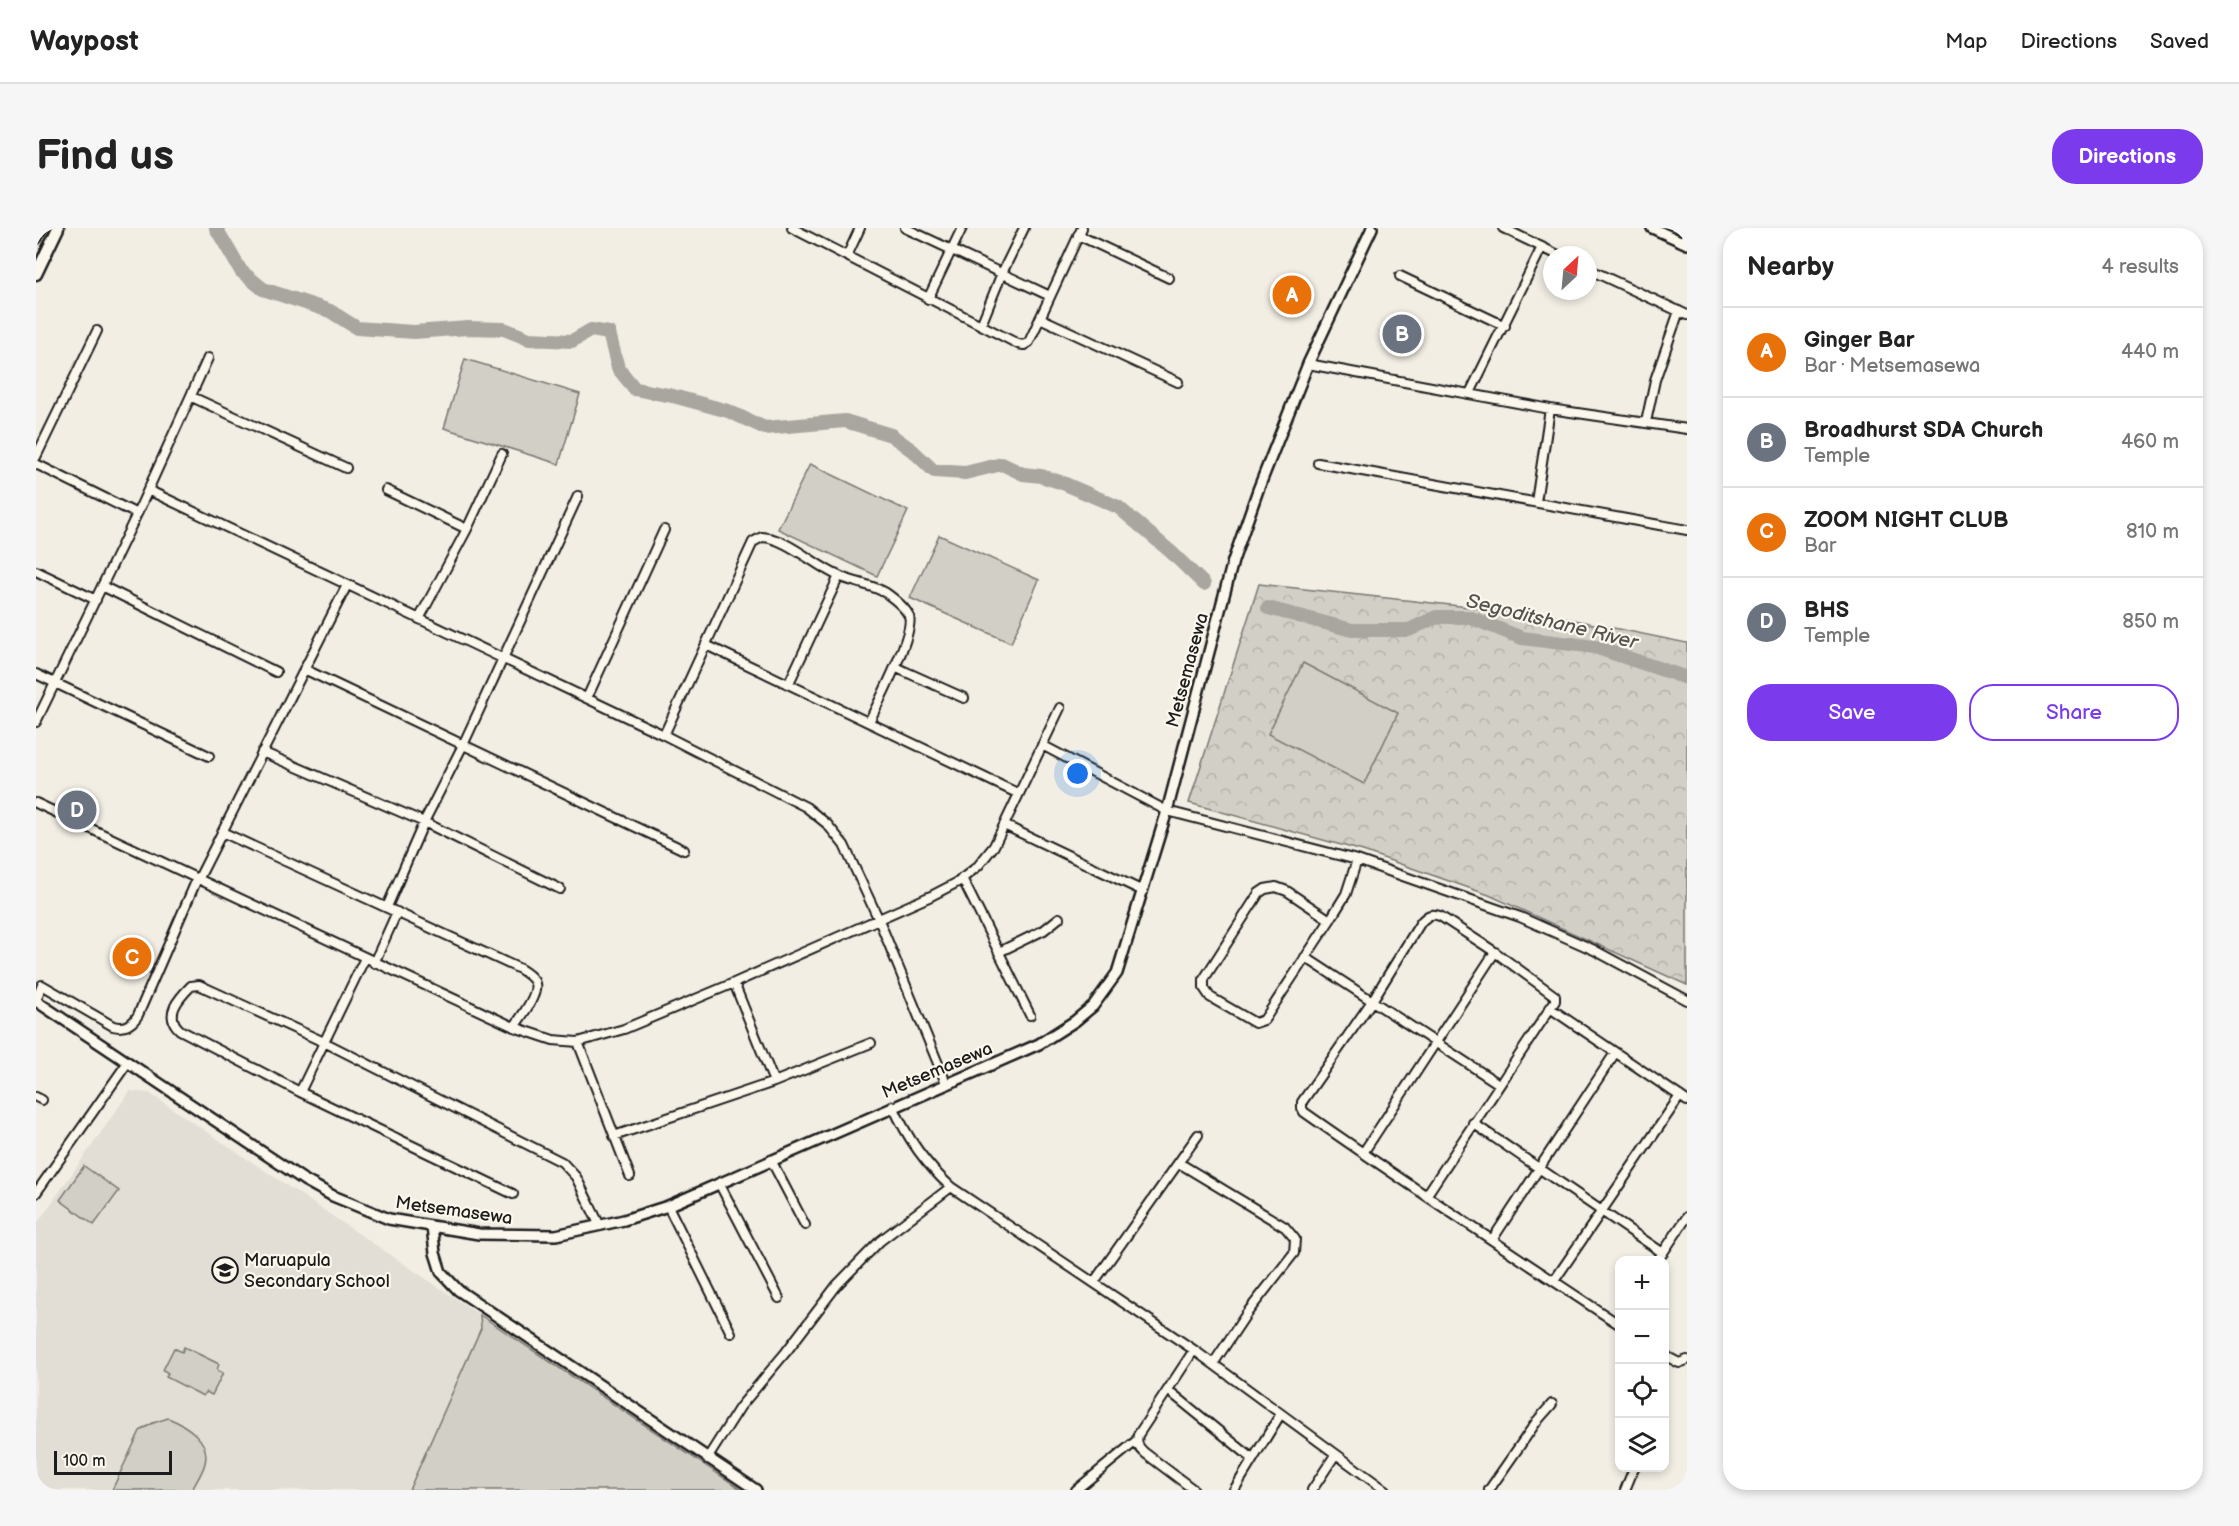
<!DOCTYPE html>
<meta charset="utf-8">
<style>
body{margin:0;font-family:"Balsamiq Sans",sans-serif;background:#f6f6f6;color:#222}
.controls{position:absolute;right:18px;bottom:18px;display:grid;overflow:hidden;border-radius:12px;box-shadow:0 3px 9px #0003}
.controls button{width:54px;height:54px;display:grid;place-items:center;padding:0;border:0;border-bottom:2px solid #e0e0e0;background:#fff;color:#222;font:30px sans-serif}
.compass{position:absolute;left:1507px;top:18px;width:54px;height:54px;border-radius:50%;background:#fff;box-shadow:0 3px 9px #0003;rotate:26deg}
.scale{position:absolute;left:18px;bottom:15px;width:118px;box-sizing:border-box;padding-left:6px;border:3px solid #1c1c1c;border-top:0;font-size:16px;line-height:21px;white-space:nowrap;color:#1c1c1c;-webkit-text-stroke:4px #fbf7ec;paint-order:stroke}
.you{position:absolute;left:1042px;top:546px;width:21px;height:21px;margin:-15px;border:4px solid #fff;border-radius:50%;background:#1a73e8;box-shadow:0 0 0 9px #1a73e833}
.badge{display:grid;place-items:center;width:39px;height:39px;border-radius:50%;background:#7c3aed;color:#fff;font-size:20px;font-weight:700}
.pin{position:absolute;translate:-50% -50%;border:3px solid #fff;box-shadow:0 2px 6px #0006}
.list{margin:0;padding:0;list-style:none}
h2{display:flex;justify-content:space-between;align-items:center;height:78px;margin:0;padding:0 24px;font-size:26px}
h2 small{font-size:20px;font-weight:400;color:#767676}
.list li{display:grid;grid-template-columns:39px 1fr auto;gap:18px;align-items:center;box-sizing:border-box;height:90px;padding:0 24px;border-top:2px solid #e0e0e0}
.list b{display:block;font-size:22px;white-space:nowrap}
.list p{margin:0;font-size:20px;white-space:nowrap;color:#767676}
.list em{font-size:20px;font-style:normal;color:#767676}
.actions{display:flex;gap:12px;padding:18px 24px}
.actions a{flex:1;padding:14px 0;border:2px solid #7c3aed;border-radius:24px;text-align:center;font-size:21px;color:#7c3aed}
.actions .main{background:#7c3aed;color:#fff}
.icon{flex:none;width:33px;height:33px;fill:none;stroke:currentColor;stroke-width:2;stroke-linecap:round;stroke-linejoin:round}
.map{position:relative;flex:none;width:1651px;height:1262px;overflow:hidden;border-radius:24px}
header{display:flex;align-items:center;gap:36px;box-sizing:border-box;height:84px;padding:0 30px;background:#fff;border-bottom:2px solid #e0e0e0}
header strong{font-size:28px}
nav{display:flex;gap:33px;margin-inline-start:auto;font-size:21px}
.intro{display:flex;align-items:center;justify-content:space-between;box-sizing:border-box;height:144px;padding:0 36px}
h1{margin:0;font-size:42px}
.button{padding:15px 27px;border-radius:24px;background:#7c3aed;color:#fff;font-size:21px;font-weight:700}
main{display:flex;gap:36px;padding:0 36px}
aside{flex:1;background:#fff;border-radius:24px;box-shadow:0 3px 9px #0003}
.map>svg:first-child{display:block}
</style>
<header>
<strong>Waypost</strong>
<nav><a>Map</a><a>Directions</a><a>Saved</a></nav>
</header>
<div class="intro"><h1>Find us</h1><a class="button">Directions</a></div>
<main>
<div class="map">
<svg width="1651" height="1262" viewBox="0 0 1651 1262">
<defs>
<pattern id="forest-crowns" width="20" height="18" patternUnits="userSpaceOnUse" patternTransform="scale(1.5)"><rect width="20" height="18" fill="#d2cfc6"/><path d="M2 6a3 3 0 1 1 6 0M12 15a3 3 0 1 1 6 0" fill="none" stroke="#b4b1aa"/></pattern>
</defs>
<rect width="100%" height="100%" fill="#f2eee4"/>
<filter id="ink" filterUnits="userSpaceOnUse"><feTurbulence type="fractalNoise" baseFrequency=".0167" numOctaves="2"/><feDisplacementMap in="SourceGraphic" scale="12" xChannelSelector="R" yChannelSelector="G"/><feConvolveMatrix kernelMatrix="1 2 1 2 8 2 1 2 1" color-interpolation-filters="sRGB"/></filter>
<g filter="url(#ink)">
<path fill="#e2ded5" d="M94 863 113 865 444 1087 445 1099 373 1262H0V997Z"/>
<path fill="url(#forest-crowns)" stroke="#777671" stroke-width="1.5" d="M1223 356 1524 389 1651 415V757L1453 667 1327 623 1153 575Z"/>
<path fill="#d2cfc6" stroke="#777671" stroke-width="1.5" d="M429 131 544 166 523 236 408 200Z
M774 236 872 283 841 348 742 301Z
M903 307 1003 352 975 415 874 370Z
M1267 435 1362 485 1328 556 1232 506Z
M48 938 83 963 58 997 24 972Z
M444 1087 706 1262H373L445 1100Z
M148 1119 183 1136 181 1142 187 1145 176 1167 170 1164 167 1168 130 1149 132 1145 127 1142 138 1120 146 1124Z
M132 1190C150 1197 175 1212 169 1235 167 1244 160 1254 156 1262H76L104 1203 117 1195Z"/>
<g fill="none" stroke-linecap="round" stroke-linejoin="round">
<path stroke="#a9a6a0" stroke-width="14" d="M180 0 205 43 227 61 294 83 321 100 378 104 432 100 468 101 493 111 536 113 555 102 573 105 582 140 599 161 637 168 692 183 729 200 809 193 855 207 877 223 898 243 929 245 966 236 987 246 1005 248 1027 255 1082 279 1135 324 1168 356
M1232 380 1316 402H1373L1400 389H1433L1486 410 1559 419 1651 450"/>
<g stroke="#1c1c1c" stroke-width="12">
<path id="minor" d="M756 0 982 116 988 117 993 114 1046 0
M869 0 1014 68
M1467 0 1522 27
M1042 7 1133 50
M1646 14 1651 6
M811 28 824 0
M1552 41 1651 87
M1364 48 1469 98
M892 71 926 0
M1004 90 1142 154
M945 97 966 45 988 0
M1272 136 1514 181 1651 201
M1434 165 1506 19
M156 169 310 240
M1610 194 1619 152 1643 83
M0 229 61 103
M1282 235 1651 302
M0 236 101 286
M112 262 628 507 770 579 791 596 808 617 843 692 910 855
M350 262 431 301
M1500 274 1514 181
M0 343 60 372
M66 358 240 444
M383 391 431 301 466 226
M670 417 983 566
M859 439 928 470
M268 441 648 622
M0 446 173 528
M753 455 803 348
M551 470 628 302
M0 494 101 286 172 130
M628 507 717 314 726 309C751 310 779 338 803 348 818 355 835 356 850 365 857 370 869 379 873 388 879 405 842 475 833 494
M1006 517 1131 583 1321 632 1484 689 1558 722 1651 772
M226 524 388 594 524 661
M0 575 478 799 517 812 542 814 588 801 698 755 895 668 922 654 942 638 958 618 1024 480
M968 597 1107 663
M186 604 484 741C489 744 495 748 498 753 505 764 485 789 478 799
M163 650 311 357
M926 650 994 787
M1240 659 1251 663 1294 692 1228 792 1219 795 1174 769 1168 760V751L1223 665 1229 661Z
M351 679 388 594 427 517 542 268
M1294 692 1310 666 1321 632
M963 724 1008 702 1023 690
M1269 729 1463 856
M338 735 361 684
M698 755 738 854
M0 772 6 757 77 798C89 801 96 797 102 787L161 651
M1514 780 1651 873
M542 814 594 948
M264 864 329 730
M0 869 6 872
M857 878C871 910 889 936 915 959L1158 1122 1349 1262
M1437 895 1627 1025
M578 908 738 854 835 815
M1327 925 1459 724
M735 932 769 997
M1143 935 1249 999 1259 1011 1258 1025 1211 1085 1177 1136
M683 955 743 1070
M0 965 92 834
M477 966 264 864 144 802C127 787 143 770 155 758L163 757 290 815 526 934 540 949 564 998
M1390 968 1519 773V768L1459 724 1404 688C1395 685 1392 687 1385 694L1336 773 1266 874V880L1268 884C1372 957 1478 1027 1584 1097
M632 978 695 1105
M1456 1012 1579 825
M1622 1032 1651 989
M1518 1053 1644 868
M1058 1054 1162 907
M1628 1127 1643 1135 1651 1132
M1132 1162 1217 1231
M671 1231 704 1179 750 1124 801 1057 844 1013 915 959
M1040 1262 1100 1213
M1158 1262 1109 1225C1102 1219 1100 1215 1102 1207L1158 1122
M1198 1262 1244 1187
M1276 1262 1299 1227
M1453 1262 1501 1193 1516 1176
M1589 1262 1598 1240"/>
</g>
<g stroke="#1c1c1c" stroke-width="14">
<path id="tertiary" d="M1616 0 1651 16
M0 773 268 952 297 968 353 991 443 1006 520 1007 588 992 632 978 1003 816 1039 793 1057 778 1081 745 1131 583 1197 333 1222 262 1272 136 1336 0
M396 998 399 1025 405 1044 422 1062 720 1262"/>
</g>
<g stroke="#1c1c1c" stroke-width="15">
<path id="secondary" d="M0 10 5 0
M0 46 22 0"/>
</g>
<use href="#minor" stroke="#fbf7ec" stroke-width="8"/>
<use href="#tertiary" stroke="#fbf7ec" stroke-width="9"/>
<use href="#secondary" stroke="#fbf7ec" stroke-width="10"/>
</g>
</g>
<defs>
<g id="school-ring" transform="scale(1.35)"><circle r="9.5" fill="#fbf7ec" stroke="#1c1c1c" stroke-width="1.5"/><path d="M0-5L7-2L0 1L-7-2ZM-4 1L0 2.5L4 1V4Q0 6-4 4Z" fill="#1c1c1c"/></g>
</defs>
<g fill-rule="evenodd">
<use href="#school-ring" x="189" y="1042"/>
</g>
<g text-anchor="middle" stroke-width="4.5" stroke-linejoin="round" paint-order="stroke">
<g font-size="18" fill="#1c1c1c" stroke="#fbf7ec">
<text transform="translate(1151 442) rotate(-75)" y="6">Metsemasewa</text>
<text transform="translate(901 842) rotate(-23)" y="6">Metsemasewa</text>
<text transform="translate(418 982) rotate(8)" y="6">Metsemasewa</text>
</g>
<g font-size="18" fill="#1c1c1c" stroke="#fbf7ec" text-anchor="start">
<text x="208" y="1038">Maruapula<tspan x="208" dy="21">Secondary School</tspan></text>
</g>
<g font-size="20" font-style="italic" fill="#545351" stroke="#fbf7ec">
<text transform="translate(1516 393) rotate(14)" y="7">Segoditshane River</text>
</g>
</g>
</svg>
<div class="controls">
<button>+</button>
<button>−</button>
<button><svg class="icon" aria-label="locate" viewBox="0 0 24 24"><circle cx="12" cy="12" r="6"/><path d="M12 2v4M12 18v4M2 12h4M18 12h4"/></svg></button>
<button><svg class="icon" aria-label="layers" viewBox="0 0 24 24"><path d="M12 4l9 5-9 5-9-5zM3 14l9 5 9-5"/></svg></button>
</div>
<svg class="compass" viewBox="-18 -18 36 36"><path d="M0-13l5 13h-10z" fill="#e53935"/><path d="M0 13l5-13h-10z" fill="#767676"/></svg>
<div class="scale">100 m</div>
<div class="you"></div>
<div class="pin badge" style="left:1256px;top:67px;background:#e8710a">A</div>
<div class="pin badge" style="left:1366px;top:106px;background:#6b7280">B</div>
<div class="pin badge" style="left:96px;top:729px;background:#e8710a">C</div>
<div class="pin badge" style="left:41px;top:582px;background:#6b7280">D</div>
</div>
<aside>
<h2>Nearby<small>4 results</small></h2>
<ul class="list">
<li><span class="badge" style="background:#e8710a">A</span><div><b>Ginger Bar</b><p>Bar · Metsemasewa</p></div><em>440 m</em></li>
<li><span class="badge" style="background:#6b7280">B</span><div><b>Broadhurst SDA Church</b><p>Temple</p></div><em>460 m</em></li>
<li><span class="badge" style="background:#e8710a">C</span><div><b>ZOOM NIGHT CLUB</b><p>Bar</p></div><em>810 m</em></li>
<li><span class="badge" style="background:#6b7280">D</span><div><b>BHS</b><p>Temple</p></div><em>850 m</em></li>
</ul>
<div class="actions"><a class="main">Save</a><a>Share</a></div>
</aside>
</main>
